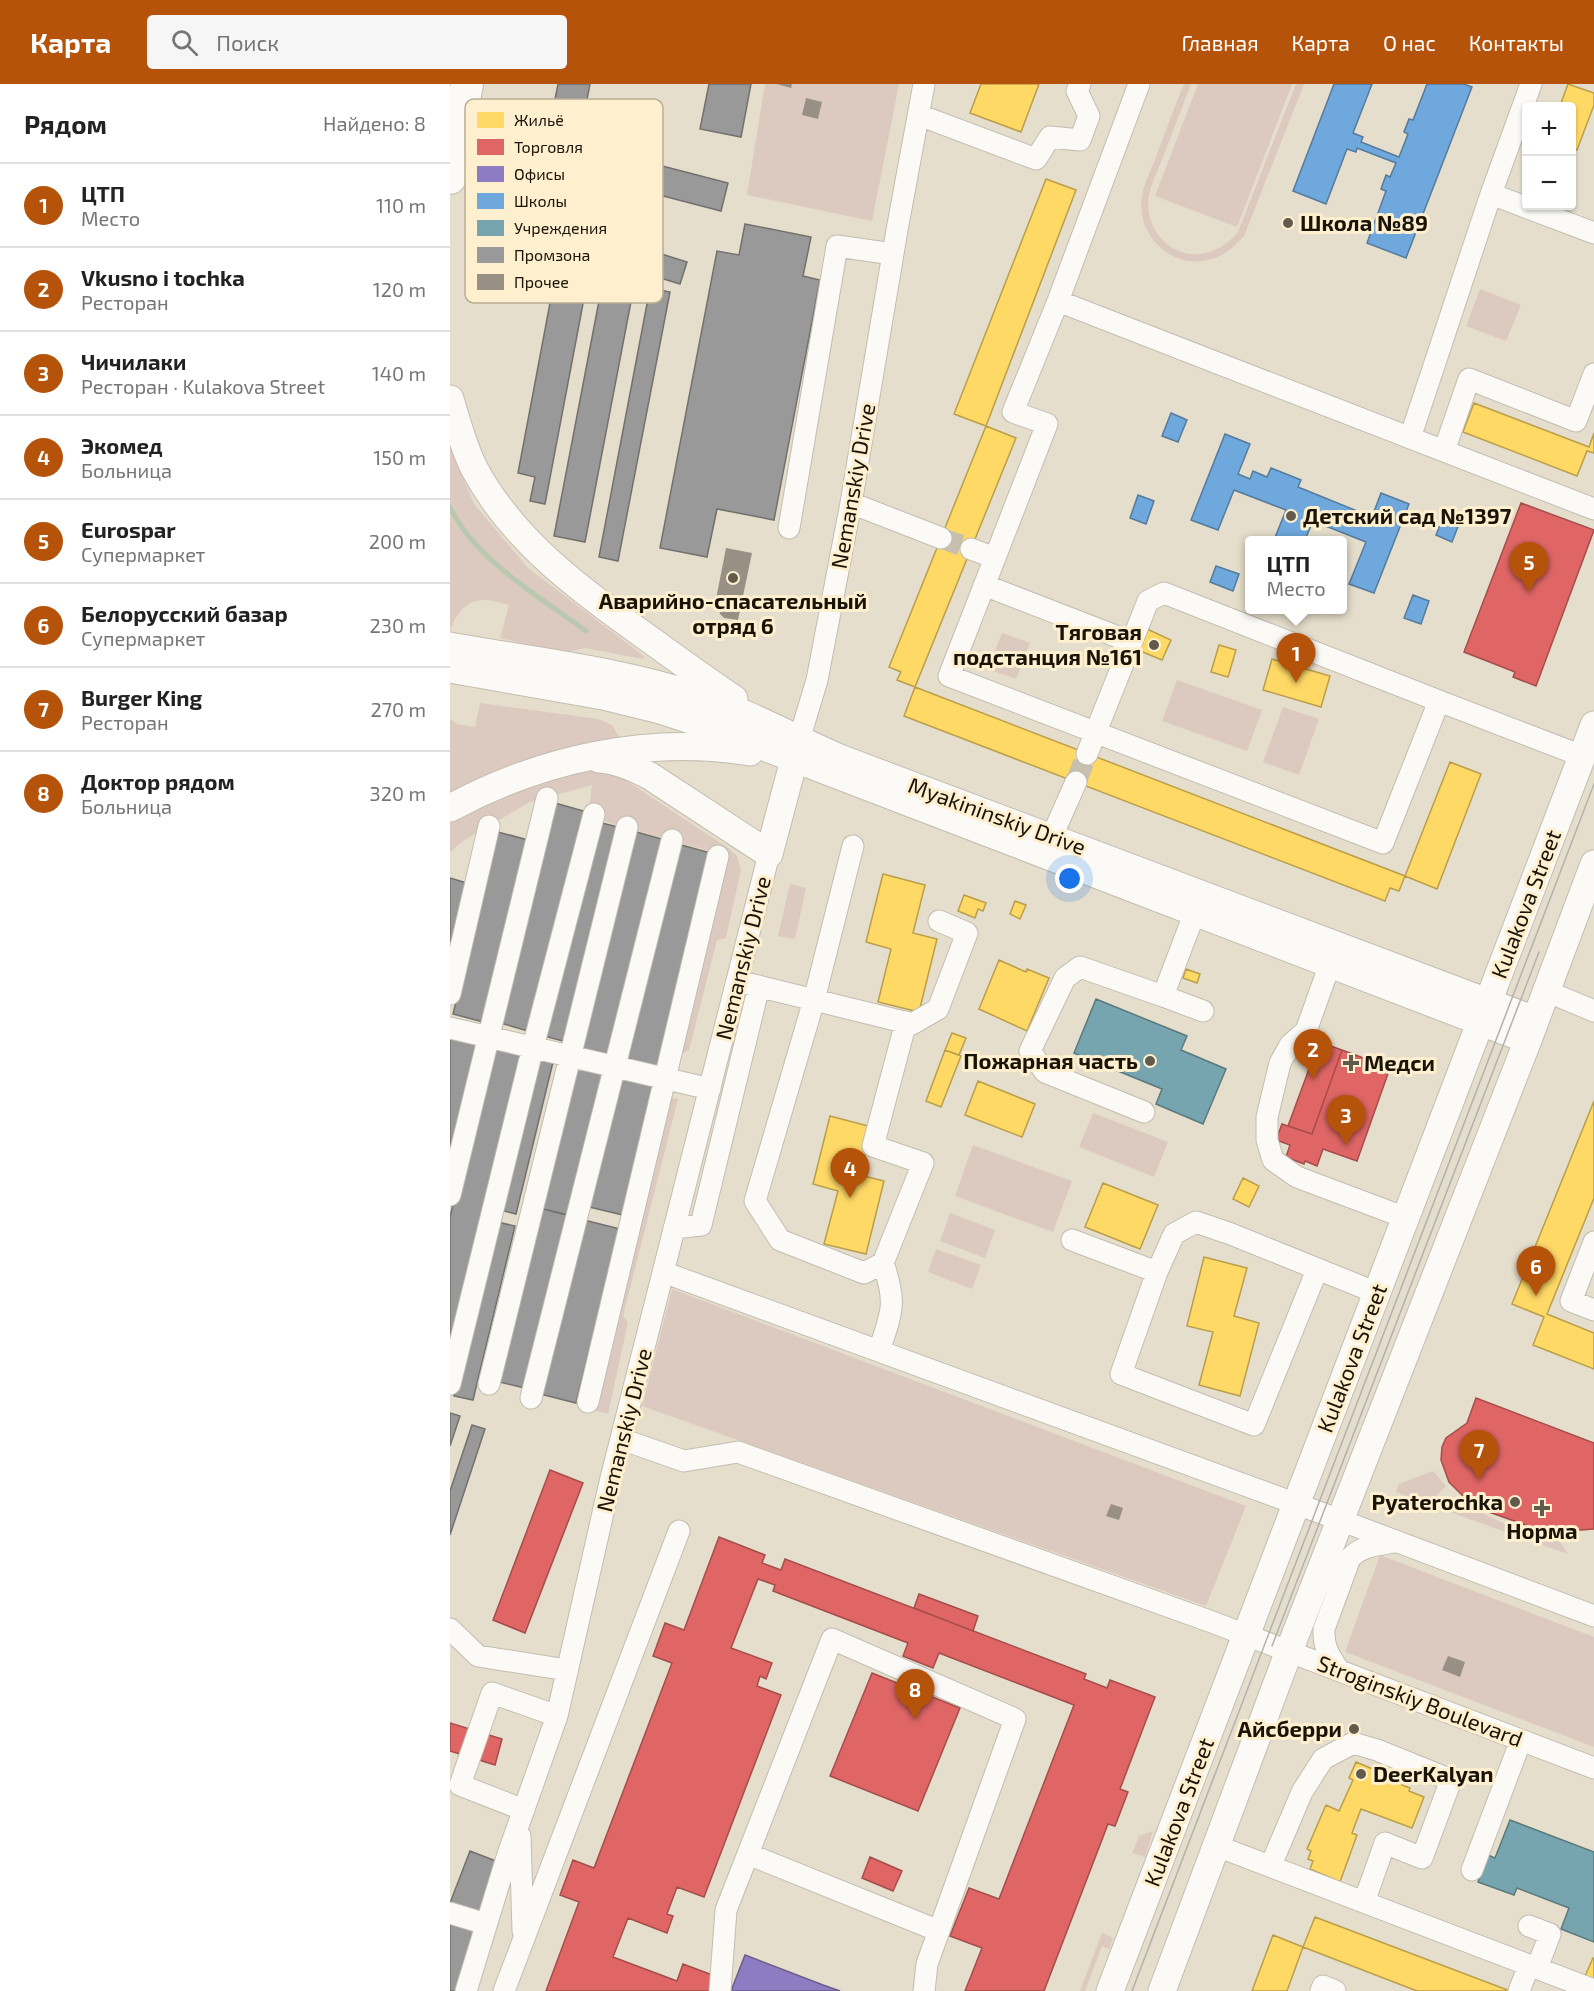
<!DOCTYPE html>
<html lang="ru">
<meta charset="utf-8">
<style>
body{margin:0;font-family:"Exo 2",sans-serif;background:#f6f6f6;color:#222}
.controls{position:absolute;right:18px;top:18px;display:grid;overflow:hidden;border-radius:6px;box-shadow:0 2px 4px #0004}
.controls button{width:54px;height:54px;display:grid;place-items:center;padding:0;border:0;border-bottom:2px solid #e0e0e0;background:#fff;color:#222;font:30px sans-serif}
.you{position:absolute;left:620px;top:795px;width:21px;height:21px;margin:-15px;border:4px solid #fff;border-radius:50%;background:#1a73e8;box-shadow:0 0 0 9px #1a73e833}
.badge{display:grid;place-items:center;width:39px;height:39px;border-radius:50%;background:#b45309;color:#fff;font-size:20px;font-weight:700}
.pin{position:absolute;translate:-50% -50px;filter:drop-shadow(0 2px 3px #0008)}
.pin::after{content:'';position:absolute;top:32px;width:21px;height:18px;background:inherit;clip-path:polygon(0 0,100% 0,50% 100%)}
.popup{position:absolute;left:795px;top:452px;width:102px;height:78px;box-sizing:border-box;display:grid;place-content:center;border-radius:6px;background:#fff;filter:drop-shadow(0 2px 4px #0005);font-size:20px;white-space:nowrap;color:#767676}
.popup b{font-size:22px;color:#222}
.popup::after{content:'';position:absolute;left:50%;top:100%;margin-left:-12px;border:12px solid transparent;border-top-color:#fff}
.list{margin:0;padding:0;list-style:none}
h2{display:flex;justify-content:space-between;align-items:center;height:78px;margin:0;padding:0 24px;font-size:26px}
h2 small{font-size:20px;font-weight:400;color:#767676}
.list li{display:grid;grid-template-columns:39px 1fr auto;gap:18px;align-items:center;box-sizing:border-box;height:84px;padding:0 24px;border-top:2px solid #e0e0e0}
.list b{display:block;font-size:22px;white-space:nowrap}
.list p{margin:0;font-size:20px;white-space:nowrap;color:#767676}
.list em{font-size:20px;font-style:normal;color:#767676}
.icon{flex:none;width:33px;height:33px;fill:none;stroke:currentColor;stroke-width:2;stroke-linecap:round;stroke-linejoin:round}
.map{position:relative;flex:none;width:1144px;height:1907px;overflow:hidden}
header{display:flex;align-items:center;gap:36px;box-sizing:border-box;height:84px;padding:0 30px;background:#b45309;color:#fff}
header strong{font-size:28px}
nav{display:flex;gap:33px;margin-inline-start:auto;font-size:21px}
.search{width:420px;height:54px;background:#f6f6f6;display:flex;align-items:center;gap:15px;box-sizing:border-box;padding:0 21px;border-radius:6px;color:#767676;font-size:22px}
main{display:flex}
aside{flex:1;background:#fff}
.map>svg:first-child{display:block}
</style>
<header>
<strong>Карта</strong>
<div class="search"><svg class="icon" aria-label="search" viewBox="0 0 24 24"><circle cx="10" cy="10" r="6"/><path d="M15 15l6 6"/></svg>Поиск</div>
<nav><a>Главная</a><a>Карта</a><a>О нас</a><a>Контакты</a></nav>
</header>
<main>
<aside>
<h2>Рядом<small>Найдено: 8</small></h2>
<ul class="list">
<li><span class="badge">1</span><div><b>ЦТП</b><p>Место</p></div><em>110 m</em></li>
<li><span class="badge">2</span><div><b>Vkusno i tochka</b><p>Ресторан</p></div><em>120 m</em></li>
<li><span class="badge">3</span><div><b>Чичилаки</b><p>Ресторан · Kulakova Street</p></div><em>140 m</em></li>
<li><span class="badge">4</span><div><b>Экомед</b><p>Больница</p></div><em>150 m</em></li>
<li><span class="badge">5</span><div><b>Eurospar</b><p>Супермаркет</p></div><em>200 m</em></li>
<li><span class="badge">6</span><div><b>Белорусский базар</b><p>Супермаркет</p></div><em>230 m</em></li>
<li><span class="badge">7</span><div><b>Burger King</b><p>Ресторан</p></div><em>270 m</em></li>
<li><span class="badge">8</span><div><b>Доктор рядом</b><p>Больница</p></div><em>320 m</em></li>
</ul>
</aside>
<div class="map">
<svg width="1144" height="1907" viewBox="0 0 1144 1907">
<rect width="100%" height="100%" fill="#e6decc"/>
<path fill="#dcc9bf" d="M315 0H325L340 4 342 0H449L422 137 297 111Z
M734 0H741C732 24 722 49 713 73 708 86 701 99 699 112 694 139 713 166 740 170 760 172 776 162 788 148L846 0H854L794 152C780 169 761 180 738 177 708 172 687 142 692 112 694 99 701 86 706 73 715 49 724 24 734 0Z
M748 0H842L787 143 705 112Z
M1030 205 1071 221 1056 257 1016 242Z
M0 363 24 420 78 484 195 573 193 575 135 564 115 569 50 554 59 521C51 519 43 516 35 516 16 515 3 532 0 550Z
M552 549 580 559 566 595 538 585Z
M727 596 812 626 797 667 712 637Z
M30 619 148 635 162 641 172 658 0 711V635L7 640 25 643Z
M833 623 869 635 849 691 813 678Z
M133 685 159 686 174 695 278 764 287 772 291 785 276 854 267 856 239 966 225 974 274 771 138 733 142 701 80 718 13 757 0 768V735L23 721Z
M340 800 356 804 345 855 328 852Z
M215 1013 228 1015 173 1232 178 1238 158 1330 140 1325Z
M643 1029 718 1058 704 1093 629 1063Z
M523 1061 622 1097 603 1148 505 1112Z
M500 1129 545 1146 535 1174 490 1157Z
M486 1165 531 1181 522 1205 478 1188Z
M222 1205 796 1422 756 1522 192 1322Z
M983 1387 996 1402 979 1420 946 1408 949 1400Z
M1007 1413 1018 1422 1067 1446 1064 1451 1000 1428 998 1422Z
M1075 1447 1107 1453 1118 1470 1075 1455Z
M930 1471 1144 1553V1663L895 1568Z
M703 1747 695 1773 682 1769 689 1752Z
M652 1849 663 1854 659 1865 652 1862 635 1907H630Z"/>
<path fill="#ffd966" stroke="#ba9e4a" stroke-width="1.5" d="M531 0H589L571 48 520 29Z
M1118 0 1144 9V21L1127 66 1122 64V22H1110Z
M596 95 626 106 536 342 504 330Z
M1024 319 1139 363 1144 349V369L1137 367 1127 392 1013 348Z
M536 342 566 354 465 603 447 596 451 588 439 583Z
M697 545 721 556 712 576 688 566Z
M769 561 786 566 778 593 761 588Z
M822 575 880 592 871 623 813 606Z
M465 603 955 792 949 807 940 804 935 817 454 632Z
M1000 678 1031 690 987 805 955 792Z
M433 790 475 801 463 849 487 855 469 928 428 918 441 865 416 858Z
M514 811 536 819 533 827 528 825 525 834 508 827Z
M565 817 576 821 570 835 560 830Z
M549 876 576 888 577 885 599 894 577 947 529 925Z
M736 885 750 890 747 899 733 894Z
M502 949 516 954 509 971 495 966Z
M495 966 511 972 491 1023 476 1017Z
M528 997 585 1020 572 1053 515 1031Z
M1144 1017V1114L1097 1230 1144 1249V1285L1083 1261 1094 1233 1062 1220Z
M380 1032 422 1043 410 1091 434 1097 416 1170 374 1160 388 1107 363 1100Z
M793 1094 809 1102 799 1123 783 1115Z
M653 1099 708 1121 690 1165 635 1143Z
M754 1173 797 1184 784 1232 809 1239 790 1312 749 1301 763 1248 737 1242Z
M906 1678 925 1686 924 1688 952 1698V1701L960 1704 959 1707 974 1713 962 1744 911 1725 902 1749 907 1751 890 1798 860 1785 863 1777 858 1775 861 1767 857 1765 876 1721 889 1727 903 1696 899 1694Z
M865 1833 1060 1907H967L853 1863Z
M823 1851 853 1863 837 1907H802Z
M1143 1874 1144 1875V1896L1135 1892Z"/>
<path fill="#e06666" stroke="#a44d4a" stroke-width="1.5" d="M1071 419 1144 446 1086 602 1063 593 1065 588 1014 568Z
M869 958 892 966 862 1050 838 1042Z
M892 966 940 984 907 1077 873 1065 867 1082 855 1077 854 1080 836 1073 840 1061 826 1056 832 1040 862 1050Z
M1026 1314 1144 1359V1445L1117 1447 1084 1444 1039 1428 1015 1414 999 1398 991 1376 992 1363 996 1354 1017 1339Z
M100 1386 133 1399 75 1549 43 1536Z
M269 1453 315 1471 312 1479 331 1486 335 1475 636 1590 634 1595 657 1604 660 1596 705 1613 670 1705 678 1708 665 1742 658 1740 594 1907H515L532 1864 500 1852 519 1804 549 1815 624 1621 489 1569 483 1584 453 1572 458 1559 323 1507 325 1501 308 1495 281 1564 322 1579 316 1595 310 1592 307 1602 331 1611 254 1813 227 1803 217 1830 223 1832 217 1849 178 1834 163 1873 227 1897 233 1880 265 1892 259 1907H96L129 1818 110 1811 123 1776 144 1784 222 1579 203 1572 215 1539 234 1546Z
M469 1510 528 1532 523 1547 464 1524Z
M422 1589 510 1624 468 1727 380 1692Z
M0 1639 52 1655 45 1681 0 1667Z
M420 1773 452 1787 443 1807 412 1794Z"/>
<path fill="#8e7cc3" stroke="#6b5c8b" stroke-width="1.5" d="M295 1871 373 1901 390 1907H281Z"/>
<path fill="#6fa8dc" stroke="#557b9c" stroke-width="1.5" d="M884 0H922L903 49 913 53 911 58 949 73 958 50 954 48 959 35 963 36 977 0H1014L1022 3 956 174 917 159 936 107 931 105 936 91 940 93 946 79 907 64 906 68 897 65 876 120 843 107Z
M721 329 737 336 728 358 712 352Z
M775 350 800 360 788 390 800 395 803 387 817 393 821 384 851 396 848 403 922 433 931 409 959 420 924 509 899 500 916 458 863 437 855 456H824L836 426 784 406 768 446 741 436Z
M688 411 704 417 696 440 680 434Z
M995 428 1011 435 1002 458 986 451Z
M766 482 789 490 783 507 760 498Z
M963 511 979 517 971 540 954 534Z"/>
<path fill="#76a5af" stroke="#5a797d" stroke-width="1.5" d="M646 915 737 952 731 966 776 985 753 1040 706 1020 712 1005 624 969Z
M1060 1736 1144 1768V1858L1111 1845 1119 1824 1067 1804 1064 1811 1028 1798 1038 1771 1045 1774Z"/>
<path fill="#999" stroke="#73716e" stroke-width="1.5" d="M108 0H140L124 82 93 76Z
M259 0H301L291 53 250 45Z
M197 78 278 99 271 127 190 106Z
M122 108 160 119 151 151 237 178 230 200 106 162Z
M295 140 361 153 353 192 370 196 324 436 267 425 257 473 210 464 267 167 289 171Z
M107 182 139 188 95 420 80 417 85 393 68 389Z
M153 196 184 202 135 458 104 452Z
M200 204 220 208 168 477 149 473Z
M105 719 137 728 78 947 47 938Z
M148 738 172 744 117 958 94 952Z
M183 747 215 756 161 971 128 963Z
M48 748 82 757 37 939 3 930Z
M228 760 264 770 208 985 172 976Z
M0 794 20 800 0 876Z
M0 951 30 958 0 1080Z
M42 961 74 969 0 1273V1133Z
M88 971 104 974 66 1130 50 1126Z
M125 982 157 990 121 1132 89 1124Z
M172 990 206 998 173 1131 139 1123Z
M89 1124 123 1132 79 1305 45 1297Z
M134 1136 170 1145 126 1319 90 1310Z
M47 1138 65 1142 23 1316 4 1312Z
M0 1329 10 1332 0 1362Z
M22 1341 35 1345 0 1451V1407Z
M20 1767 51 1779 31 1833 0 1819Z
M0 1838 29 1847 9 1907H0Z"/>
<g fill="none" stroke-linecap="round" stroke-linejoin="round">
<path stroke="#b8c9b0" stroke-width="5" d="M0 423C25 476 90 513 136 547"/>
</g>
<path fill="#999085" d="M326 0H342L341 4Z
M356 14 372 18 368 35 352 31Z
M276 464 302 469 288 536 274 534 270 530 268 520H265Z
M661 1420 673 1424 669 1436 656 1432Z
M998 1572 1015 1578 1010 1593 992 1586Z"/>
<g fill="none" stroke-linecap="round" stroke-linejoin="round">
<path stroke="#c7c0af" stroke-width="21" stroke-dasharray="21 10" stroke-linecap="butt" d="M491 454 521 465
M626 698 637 670"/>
<g stroke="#c3bdb0" stroke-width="23">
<path id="minor" d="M689 0 608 217 563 328 597 340 499 592 933 759 989 617 1132 672
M469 31 586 75 600 53 630 56 639 32 627 7 630 0
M1041 110 1144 149
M608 217 994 367
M1144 290 1126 337 1019 295 994 367 1144 425
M960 354 1041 110 1081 0
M401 419 491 454
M339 444 387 162 443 170
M521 465 545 474
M534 501 681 558
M349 656 367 596 401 419 447 146 474 0
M637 670 698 517 714 509 989 617
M602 752 626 698
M403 762 364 916 305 1117 330 1156 414 1189 433 1179 473 1079 423 1062 456 938
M880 880 856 947 840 961 830 979 817 1033V1056L823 1076 847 1093 956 1134
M287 897 462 940 488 925 517 849 489 837
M1096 907 1144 927
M0 910 39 742
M713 912 753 927
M0 944 260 1005
M694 1028 595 988 580 967 615 894 630 883 713 912 745 828
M0 1111 97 714
M224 1144 251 1141 309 902
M622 1156 707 1188
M1144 1158 1121 1217 1144 1226
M867 1186 804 1341 671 1290 707 1188 724 1150 746 1138 781 1150 927 1209
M213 1188 874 1430 1144 1532
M429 1267C442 1228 447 1219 433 1179
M0 1300 83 963 144 730
M39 1300 177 743
M81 1314 222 756
M138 1318 268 772
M171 1355 234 1377 288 1368 762 1538 1144 1684
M0 1545 28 1572 117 1586
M889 1586C879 1572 873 1562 874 1545L900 1474C913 1461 927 1461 945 1458
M74 1726 10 1701 42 1609 107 1632
M70 1752 73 1847
M767 1762 1144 1906
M298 1770 489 1847
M821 1781 852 1708 873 1675 903 1659 927 1666 1001 1696 972 1774 935 1759 914 1818
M1022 1786 1071 1656
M0 1829 36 1840
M1079 1842 1100 1850 1087 1884
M16 1907 58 1770 107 1632 160 1398 319 770
M54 1907 229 1447
M270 1907 276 1826 382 1555 565 1635 477 1880 474 1907
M871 1907 873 1902 885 1907
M1069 1907 1079 1881"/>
</g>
<g stroke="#c3bdb0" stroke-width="29">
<path id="major" d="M0 315C7 338 13 362 24 384 60 452 122 500 184 544 217 568 250 592 284 615
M0 562C83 577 170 586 250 613 300 629 345 655 392 675L1085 936
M0 585 153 612 210 626 262 643 1078 956
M149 675C167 676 184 684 200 692L319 770 349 657
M0 724C91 675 198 651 300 668
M660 1907 1144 641
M712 1907 839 1567 1078 956 1144 780"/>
</g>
<g stroke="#c3bdb0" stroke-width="34">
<path id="highway" d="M0 94 17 0"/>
</g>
<use href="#minor" stroke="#fbfaf7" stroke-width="21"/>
<use href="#major" stroke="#fbfaf7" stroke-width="27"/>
<use href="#highway" stroke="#fbfaf7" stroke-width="32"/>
<path stroke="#b3b1ad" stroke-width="1.5" d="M822 1562 1089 868
M682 1907 1144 700"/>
</g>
<g fill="#615a4d" stroke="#feefcf" stroke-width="2">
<circle cx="838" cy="139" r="6"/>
<circle cx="841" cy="432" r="6"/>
<circle cx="283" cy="494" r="6"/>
<circle cx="704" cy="561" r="6"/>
<circle cx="700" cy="977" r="6"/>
<path d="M898 970h6v6h6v6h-6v6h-6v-6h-6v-6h6z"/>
<circle cx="1065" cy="1418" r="6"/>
<path d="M1089 1415h6v6h6v6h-6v6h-6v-6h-6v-6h6z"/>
<circle cx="904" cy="1645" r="6"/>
<circle cx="911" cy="1690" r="6"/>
</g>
<g text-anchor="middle" stroke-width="6" stroke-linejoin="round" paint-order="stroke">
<g font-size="22" font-weight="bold" fill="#191308" stroke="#feefcf" text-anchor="start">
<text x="850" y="147">Школа №89</text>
<text x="853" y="440">Детский сад №1397</text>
<text x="283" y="525" text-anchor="middle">Аварийно-спасательный<tspan x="283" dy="25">отряд 6</tspan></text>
<text x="692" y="556" text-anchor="end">Тяговая<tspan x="692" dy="25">подстанция №161</tspan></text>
<text x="688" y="985" text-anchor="end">Пожарная часть</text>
<text x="914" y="987">Медси</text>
<text x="1053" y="1426" text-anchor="end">Pyaterochka</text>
<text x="1092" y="1455" text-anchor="middle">Норма</text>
<text x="892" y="1653" text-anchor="end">Айсберри</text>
<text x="923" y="1698">DeerKalyan</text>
</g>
<g font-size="22" fill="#191308" stroke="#feefcf">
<text transform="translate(403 402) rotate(-80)" y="8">Nemanskiy Drive</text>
<text transform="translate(547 732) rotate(20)" y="8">Myakininskiy Drive</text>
<text transform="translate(1076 820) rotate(-69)" y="8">Kulakova Street</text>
<text transform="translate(293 874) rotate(-76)" y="8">Nemanskiy Drive</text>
<text transform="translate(902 1274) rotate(-69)" y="8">Kulakova Street</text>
<text transform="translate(174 1346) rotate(-76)" y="8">Nemanskiy Drive</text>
<text transform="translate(970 1617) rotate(21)" y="8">Stroginskiy Boulevard</text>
<text transform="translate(729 1728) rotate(-69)" y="8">Kulakova Street</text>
</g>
</g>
<rect x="15" y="15" width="198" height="204" rx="9" fill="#feefcf" stroke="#b9ad93" stroke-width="1.5"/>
<rect x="27" y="28" width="27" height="16" fill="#ffd966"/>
<rect x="27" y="55" width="27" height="16" fill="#e06666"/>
<rect x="27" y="82" width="27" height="16" fill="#8e7cc3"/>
<rect x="27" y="109" width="27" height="16" fill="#6fa8dc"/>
<rect x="27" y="136" width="27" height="16" fill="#76a5af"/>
<rect x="27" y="163" width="27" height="16" fill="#999"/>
<rect x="27" y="190" width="27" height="16" fill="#999085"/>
<g font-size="16" fill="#191308">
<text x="64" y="42">Жильё</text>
<text x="64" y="69">Торговля</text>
<text x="64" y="96">Офисы</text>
<text x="64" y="123">Школы</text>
<text x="64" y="150">Учреждения</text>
<text x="64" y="177">Промзона</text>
<text x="64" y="204">Прочее</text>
</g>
</svg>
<div class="controls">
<button>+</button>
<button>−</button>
</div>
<div class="you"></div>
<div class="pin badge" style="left:846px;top:599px">1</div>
<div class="popup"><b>ЦТП</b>Место</div>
<div class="pin badge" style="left:863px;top:995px">2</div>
<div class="pin badge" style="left:896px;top:1061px">3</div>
<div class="pin badge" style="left:400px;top:1114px">4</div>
<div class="pin badge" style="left:1079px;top:508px">5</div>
<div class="pin badge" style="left:1086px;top:1212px">6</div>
<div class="pin badge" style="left:1029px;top:1396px">7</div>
<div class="pin badge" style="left:465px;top:1635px">8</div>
</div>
</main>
